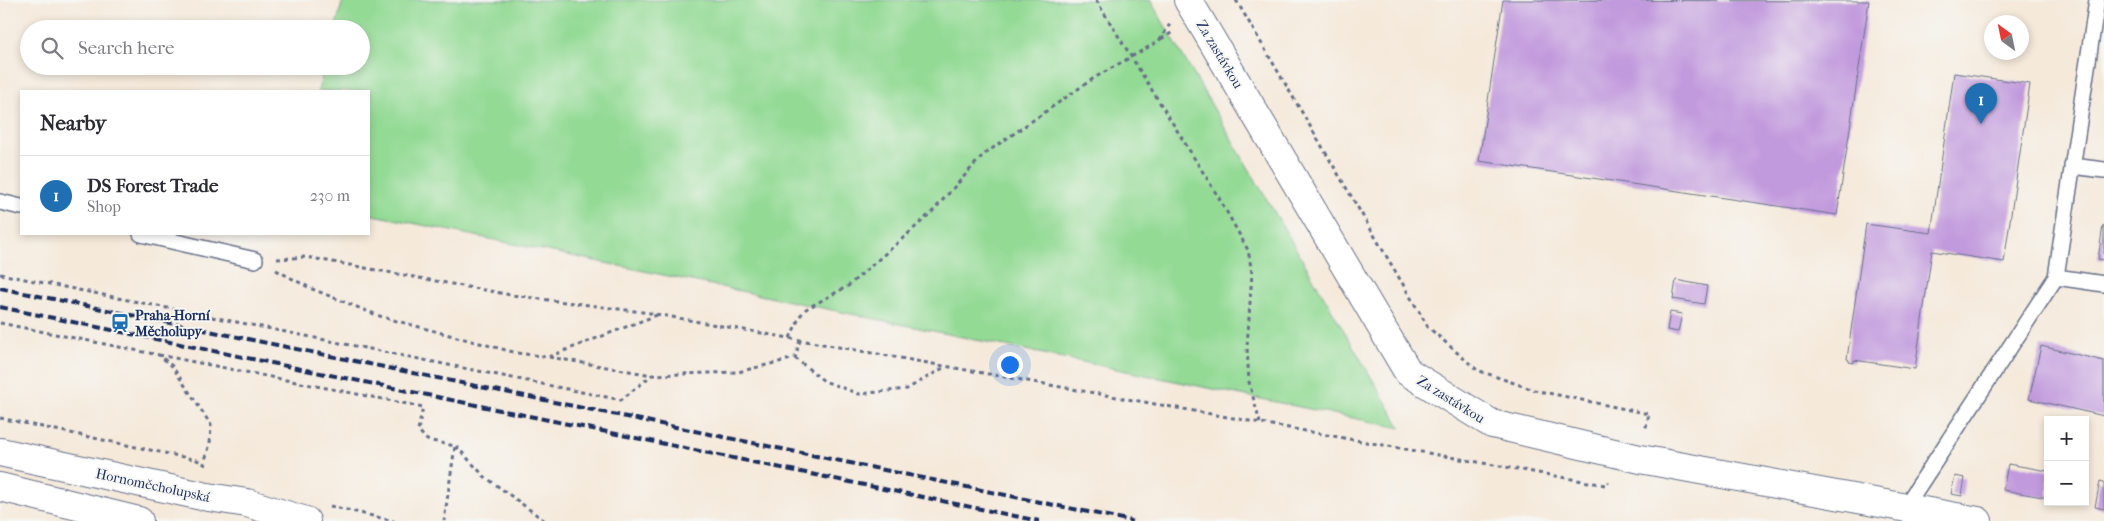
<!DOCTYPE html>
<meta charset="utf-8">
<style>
body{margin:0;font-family:"IM FELL French Canon",serif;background:#f7f7f7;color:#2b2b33}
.controls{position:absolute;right:15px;bottom:15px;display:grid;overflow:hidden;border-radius:0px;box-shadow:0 2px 8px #0003}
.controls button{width:45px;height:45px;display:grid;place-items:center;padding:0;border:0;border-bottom:1px solid #e1e1e2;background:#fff;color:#2b2b33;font:25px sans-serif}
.compass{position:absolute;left:1984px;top:15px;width:45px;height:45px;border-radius:50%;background:#fff;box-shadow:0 2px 8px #0003;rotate:327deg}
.you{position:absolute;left:1009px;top:364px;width:18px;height:18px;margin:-12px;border:4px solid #fff;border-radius:50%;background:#1a73e8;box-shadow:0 0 0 8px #1a73e833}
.badge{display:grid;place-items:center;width:32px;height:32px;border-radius:50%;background:#1f6fb2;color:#fff;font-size:16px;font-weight:700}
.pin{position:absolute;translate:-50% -41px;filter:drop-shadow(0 1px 2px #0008)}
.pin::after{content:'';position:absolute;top:26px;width:18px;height:15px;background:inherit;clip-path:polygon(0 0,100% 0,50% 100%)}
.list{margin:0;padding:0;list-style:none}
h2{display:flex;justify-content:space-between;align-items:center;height:65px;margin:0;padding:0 20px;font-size:21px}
h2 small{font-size:16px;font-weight:400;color:#7c7c81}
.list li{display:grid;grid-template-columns:32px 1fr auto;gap:15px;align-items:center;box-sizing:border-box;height:80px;padding:0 20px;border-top:1px solid #e1e1e2}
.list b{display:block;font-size:19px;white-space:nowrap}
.list p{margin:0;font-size:16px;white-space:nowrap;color:#7c7c81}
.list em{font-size:16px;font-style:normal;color:#7c7c81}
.icon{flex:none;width:28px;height:28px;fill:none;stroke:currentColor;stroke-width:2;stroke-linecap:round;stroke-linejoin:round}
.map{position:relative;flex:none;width:2104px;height:521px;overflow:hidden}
.search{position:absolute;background:#fff;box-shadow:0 2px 8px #0003;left:20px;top:20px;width:350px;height:55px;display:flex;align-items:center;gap:12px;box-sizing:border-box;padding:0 18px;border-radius:28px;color:#7c7c81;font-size:19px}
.panel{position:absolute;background:#fff;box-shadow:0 2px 8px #0003;left:20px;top:90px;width:350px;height:145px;border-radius:0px}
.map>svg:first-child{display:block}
</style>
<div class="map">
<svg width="2104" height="521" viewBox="0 0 2104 521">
<rect width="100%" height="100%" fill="#f6f6f2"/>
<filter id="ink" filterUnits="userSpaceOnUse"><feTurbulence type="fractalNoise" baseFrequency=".02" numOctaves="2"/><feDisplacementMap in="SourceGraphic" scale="10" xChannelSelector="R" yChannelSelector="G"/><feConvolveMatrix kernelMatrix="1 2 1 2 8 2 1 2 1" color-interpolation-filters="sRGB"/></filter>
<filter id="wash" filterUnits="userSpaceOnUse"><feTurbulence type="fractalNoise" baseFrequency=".0096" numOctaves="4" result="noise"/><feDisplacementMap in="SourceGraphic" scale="20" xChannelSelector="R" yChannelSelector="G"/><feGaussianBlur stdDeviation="1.12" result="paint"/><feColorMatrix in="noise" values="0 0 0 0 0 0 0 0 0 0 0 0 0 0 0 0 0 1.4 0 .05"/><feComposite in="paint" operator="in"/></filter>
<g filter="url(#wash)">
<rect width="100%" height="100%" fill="#f5e9da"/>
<path fill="#93da94" stroke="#578479" d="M343 0H1150L1401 428 369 214V91H318L325 66H361V29H335Z"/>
<g id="blocks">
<path fill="#c19add" d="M1503 0 1869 1 1837 215 1479 161Z
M1954 73 2030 84 2004 262 1932 251 1915 369 1854 360V363L1849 362V360L1847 359 1866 224 1931 233Z
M2103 225 2104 226V260L2098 259Z
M1676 280 1707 286 1704 304 1673 299Z
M1670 312 1682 314 1678 332 1667 330Z
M2041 346 2104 361V416L2029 399Z
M2008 464 2048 471V498L2003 490Z
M1955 476 1965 478 1962 496 1951 494Z
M2100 481 2104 482V509L2095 507Z"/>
</g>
</g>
<g filter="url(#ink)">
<use href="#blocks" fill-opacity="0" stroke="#677089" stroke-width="1"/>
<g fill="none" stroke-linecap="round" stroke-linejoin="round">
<g stroke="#677089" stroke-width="18">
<path id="service" d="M2072 166 2104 170
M0 202 21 207
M141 234 255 260
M2056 277 2104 284
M1905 507 2056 277 2097 0"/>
</g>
<g stroke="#677089" stroke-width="30">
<path id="minor" d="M1188 0 1408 372 1492 424 1640 459 1978 521"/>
</g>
<g stroke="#677089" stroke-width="30">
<path id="tertiary" d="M0 452 202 496 247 503 306 521
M0 487 139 521"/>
</g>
<path stroke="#677089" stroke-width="3" stroke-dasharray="4 4" stroke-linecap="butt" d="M1096 0 1219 198 1248 250 1252 273 1247 347 1249 382 1260 423
M1236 0 1428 327 1477 370 1534 390 1649 414 1645 431
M1161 39 1173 32
M277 259 306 257 511 295 650 313 1605 485 1609 482
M276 270 312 289 382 317 517 353 548 357 657 315
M0 274 621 400 652 375
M0 323 159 355 172 366 211 425 210 444 204 463
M790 338 800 316 806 309 848 286 910 232 933 211 983 155 1094 78 1159 41 1170 24
M159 355 423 407 418 430 427 440 455 446 444 521
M549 357 652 375 738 372 795 358 800 340
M795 358 824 381 859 394 907 389 945 367
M0 418 197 460 208 466
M456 446 484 476 545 521
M330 506 394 521"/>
<use href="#service" stroke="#fff" stroke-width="15"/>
<use href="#minor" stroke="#fff" stroke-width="28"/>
<use href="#tertiary" stroke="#fff" stroke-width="28"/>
<path stroke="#1b2f5e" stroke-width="4" stroke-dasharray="8 4" stroke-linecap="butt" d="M0 288 1132 521
M0 307 1039 521"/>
</g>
</g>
<defs>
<g id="station-bare" transform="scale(1.5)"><path d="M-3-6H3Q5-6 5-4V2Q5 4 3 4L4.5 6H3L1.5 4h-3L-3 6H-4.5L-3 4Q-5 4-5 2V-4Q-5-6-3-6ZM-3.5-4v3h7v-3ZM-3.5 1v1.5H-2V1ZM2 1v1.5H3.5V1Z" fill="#1f6fb2" stroke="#f6f6f2" stroke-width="2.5" paint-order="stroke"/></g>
</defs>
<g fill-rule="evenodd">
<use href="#station-bare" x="120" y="323"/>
</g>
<g text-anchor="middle" stroke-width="4" stroke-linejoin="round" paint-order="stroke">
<g font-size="14" fill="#1b2f5e" stroke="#f6f6f2">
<text transform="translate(1220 54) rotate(59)" y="5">Za zastávkou</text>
<text transform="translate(1451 399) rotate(32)" y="5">Za zastávkou</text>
<text transform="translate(153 485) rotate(12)" y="5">Hornoměcholupská</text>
</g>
<g font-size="14" font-weight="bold" fill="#1b2f5e" stroke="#f6f6f2" text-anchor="start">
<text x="135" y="320">Praha-Horní<tspan x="135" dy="16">Měcholupy</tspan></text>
</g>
</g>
</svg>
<div class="controls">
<button>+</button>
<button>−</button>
</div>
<svg class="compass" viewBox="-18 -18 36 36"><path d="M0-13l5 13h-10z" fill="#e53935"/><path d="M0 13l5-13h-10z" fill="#7c7c81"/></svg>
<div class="you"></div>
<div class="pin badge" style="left:1981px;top:124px">1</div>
<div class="search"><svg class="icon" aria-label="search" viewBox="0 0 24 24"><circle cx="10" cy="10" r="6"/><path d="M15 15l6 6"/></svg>Search here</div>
<section class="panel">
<h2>Nearby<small></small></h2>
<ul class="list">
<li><span class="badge">1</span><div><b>DS Forest Trade</b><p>Shop</p></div><em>230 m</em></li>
</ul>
</section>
</div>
